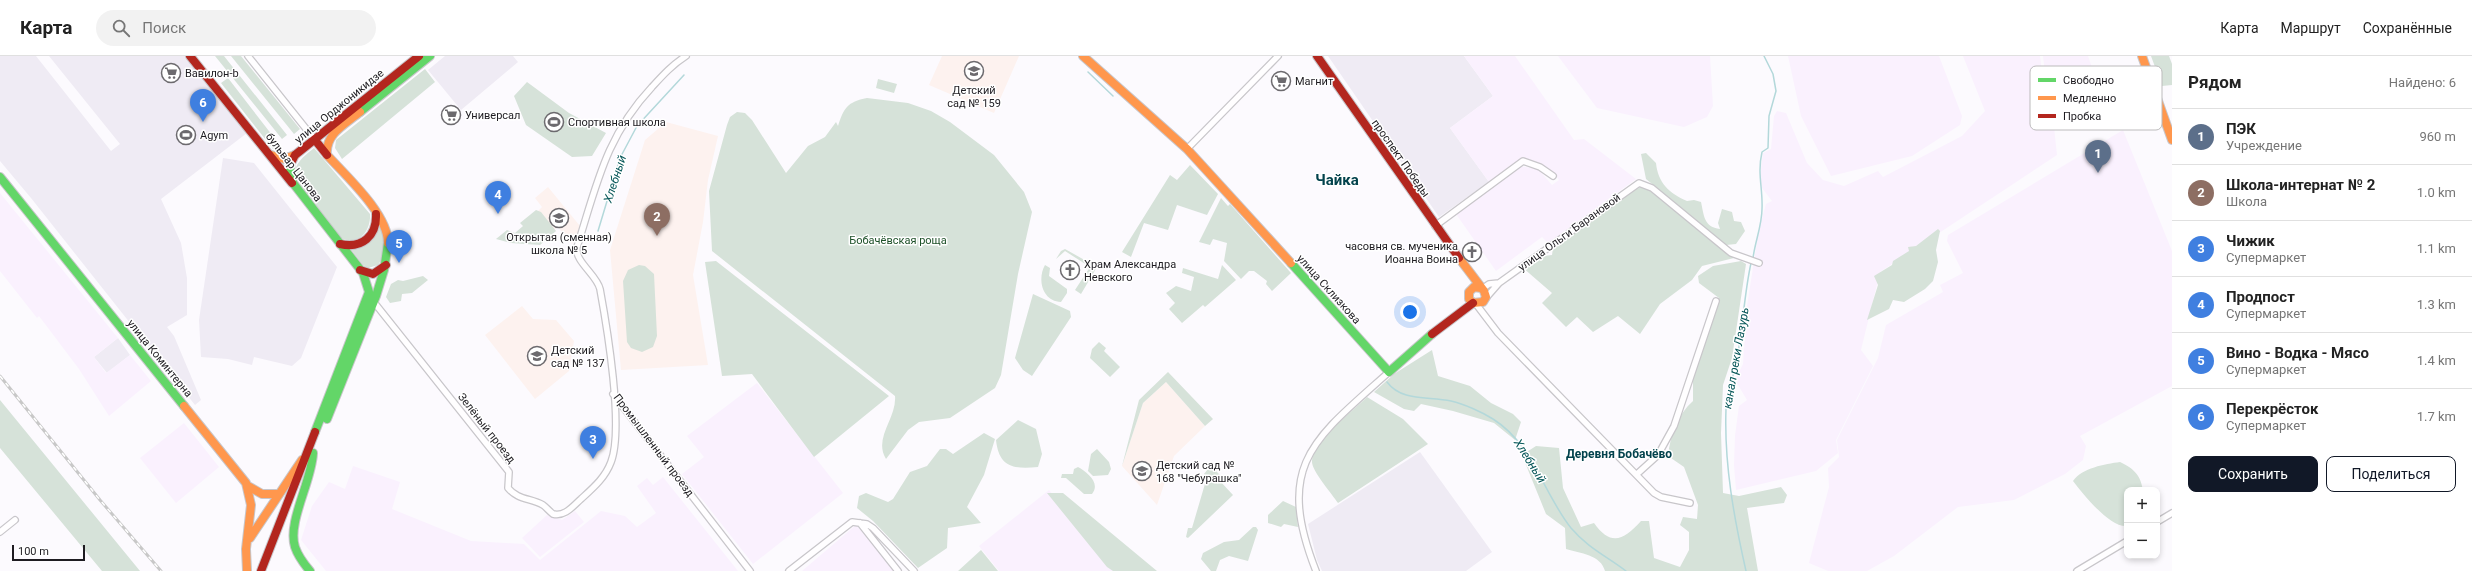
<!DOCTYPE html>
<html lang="ru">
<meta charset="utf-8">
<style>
body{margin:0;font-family:Roboto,sans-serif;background:#f2f2f2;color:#222}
.controls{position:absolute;right:12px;bottom:12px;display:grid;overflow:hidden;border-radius:8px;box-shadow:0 2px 6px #0003}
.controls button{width:36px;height:36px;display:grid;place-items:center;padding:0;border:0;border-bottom:1px solid #e0e0e0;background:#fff;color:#222;font:20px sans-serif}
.scale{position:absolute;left:12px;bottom:10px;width:73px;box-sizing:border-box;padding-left:4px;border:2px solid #1e1c21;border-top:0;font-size:11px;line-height:14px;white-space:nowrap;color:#1e1c21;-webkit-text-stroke:3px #fff;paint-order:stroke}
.you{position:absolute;left:1410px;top:256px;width:14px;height:14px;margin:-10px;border:3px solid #fff;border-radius:50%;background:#1a73e8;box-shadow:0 0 0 6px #1a73e833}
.badge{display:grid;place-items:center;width:26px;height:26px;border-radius:50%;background:#111827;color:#fff;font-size:13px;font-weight:700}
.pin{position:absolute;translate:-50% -33px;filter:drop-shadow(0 1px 2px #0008)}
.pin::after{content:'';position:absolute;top:21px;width:14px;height:12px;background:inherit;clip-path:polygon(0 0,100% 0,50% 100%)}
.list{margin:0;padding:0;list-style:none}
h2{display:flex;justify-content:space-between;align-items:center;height:52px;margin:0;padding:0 16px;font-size:17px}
h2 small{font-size:13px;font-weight:400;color:#767676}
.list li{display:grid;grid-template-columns:26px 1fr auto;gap:12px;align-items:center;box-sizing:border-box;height:56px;padding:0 16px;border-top:1px solid #e0e0e0}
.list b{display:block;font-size:15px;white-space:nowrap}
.list p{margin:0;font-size:13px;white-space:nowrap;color:#767676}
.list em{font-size:13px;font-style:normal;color:#767676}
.actions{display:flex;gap:8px;padding:12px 16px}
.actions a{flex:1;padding:9px 0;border:1px solid #111827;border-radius:8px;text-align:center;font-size:14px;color:#111827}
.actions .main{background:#111827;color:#fff}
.icon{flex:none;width:22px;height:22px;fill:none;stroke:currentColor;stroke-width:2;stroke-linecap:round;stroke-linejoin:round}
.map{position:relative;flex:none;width:2172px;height:515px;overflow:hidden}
header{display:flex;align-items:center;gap:24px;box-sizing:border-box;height:56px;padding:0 20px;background:#fff;border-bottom:1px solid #e0e0e0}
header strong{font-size:19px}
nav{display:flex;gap:22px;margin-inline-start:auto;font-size:14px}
.search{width:280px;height:36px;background:#f2f2f2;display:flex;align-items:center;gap:10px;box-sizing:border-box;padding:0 14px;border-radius:22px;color:#767676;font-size:15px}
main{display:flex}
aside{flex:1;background:#fff}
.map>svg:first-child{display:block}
</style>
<header>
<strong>Карта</strong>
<div class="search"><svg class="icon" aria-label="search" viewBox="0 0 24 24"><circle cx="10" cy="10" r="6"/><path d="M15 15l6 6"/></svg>Поиск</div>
<nav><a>Карта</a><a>Маршрут</a><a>Сохранённые</a></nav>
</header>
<main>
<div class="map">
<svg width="2172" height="515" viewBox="0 0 2172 515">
<rect width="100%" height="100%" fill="#fcfafe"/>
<path fill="#efebf4" d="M0 0H36L111 95 120 88 49 0H185L247 77 161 143 181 187 187 222V259L167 271 174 280 201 344 195 349 31 142 0 105Z
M445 0H513L518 6 461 54 428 14Z
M1328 0H1464L1493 40 1450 72 1489 126 1439 161Z
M223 102 254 107 337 211 301 302 292 310 254 301 252 309 228 303 201 301 199 264Z
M118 282 130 299 107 317 94 301Z
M1420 396 1492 496 1466 515H1322L1317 504 1308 468Z"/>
<path fill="#faf1fe" d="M1464 0H1515L1574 84 1584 83 1636 123 1548 187 1542 181 1496 215 1456 158 1519 110 1538 113 1552 129 1559 124 1552 115 1523 101 1489 126 1450 72 1493 40Z
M1558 0H1710L1713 50 1707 61 1684 71 1597 52Z
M1788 0H1939L1962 60 1960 69 1912 100 1831 120 1801 60Z
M1963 0H2040L2046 49 2054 70 2048 44 2043 0H2088L2097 26 2082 31 2097 57 2077 66 2054 71 2057 99 1880 216 1861 294 1873 310 1836 384 1838 397 1816 415 1736 434 1734 409 1735 380 1739 350 1747 344 1735 324 1743 308 1747 250 1759 173 1766 148 1772 145 1762 132 1760 121 1763 97 1771 93 1774 60 1777 55 1786 57 1807 107 1823 124 1844 130 1878 115 1883 121 1962 80 1985 55Z
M2123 74 2172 195V330L2080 380 2086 390 2083 404 2065 418 2014 444 1958 451 1894 500 1867 515H1828L1809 507 1829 431 1828 412 1839 401 1837 384 1878 302 1886 269 1943 236 1940 229 1963 217 1947 185 1948 179Z
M0 137 118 282 94 301 106 317 130 299 151 325 109 360 79 313 39 260 37 262 0 215Z
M757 327 843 437 753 508 682 418 704 401 687 380Z
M184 367 219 411 176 447 140 402Z
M353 410 400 426 392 453 471 485 524 488 540 504 601 455 625 460 637 471 656 457 637 430 647 422 653 429 663 421 738 515H326L301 484 312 450 329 426 345 433Z
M1049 434 1119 515H999L979 490Z
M575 455 584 466 540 501 522 482 547 459 562 464Z
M856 469 897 515H802Z"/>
<path fill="#fdf2ef" d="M942 0H1019L994 57 929 29Z
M666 66 718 80 708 124 703 166 693 219 708 309 621 314 610 194 645 84Z
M548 131 580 170 576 184 572 188 558 171 554 174 538 155 542 151 535 142Z
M522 250 533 263 556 264 574 285 569 315 535 343 485 279Z
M1166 326 1205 370 1174 400 1157 449 1122 410 1143 347Z"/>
<path fill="#d6e2d9" d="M215 0H224L287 79 282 83Z
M231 0H241L300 73 294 78Z
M2151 0H2169L2172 8V29L2162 30Z
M425 13 435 26 342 103 335 92 336 84Z
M228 22 279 88 273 93 221 27Z
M878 23 897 28 894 37 876 32Z
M527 26 569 57 606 77 592 100 572 101 526 69 514 40Z
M867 42 908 47 931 55 950 66 994 99 1024 136 1032 156 1018 218 1001 319 995 332 950 362 919 366 908 374 886 403C873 382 897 362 895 340L712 195 709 135 727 69 730 61 737 56 745 57 752 64 786 117 808 90 825 81 836 66 838 70C844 52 847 46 867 42Z
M314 92 370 158C371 175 359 190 341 182L294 123C294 107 303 101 314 92Z
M1646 97 1656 107C1658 127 1669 137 1687 145L1694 144 1701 146C1704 160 1704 171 1720 173L1718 167 1722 153 1732 156 1734 165 1741 166 1745 175 1736 188 1726 189 1646 123 1641 98Z
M1190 109 1218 138 1207 159 1177 149 1168 174 1144 167 1131 201 1122 196 1170 119 1177 124Z
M1643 130 1649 132 1734 202 1702 210 1692 224 1660 248 1640 278 1618 260 1593 276 1577 261 1566 271 1542 247 1552 237 1523 212 1543 200 1552 199 1553 192 1628 137Z
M1221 142 1228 150 1230 148 1291 217 1272 235 1266 228 1267 225 1254 215H1249L1241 223 1224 205 1227 187 1213 183 1210 189 1199 186Z
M536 154 541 156 556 175 540 189 511 187 496 183 507 174 515 177 523 170 520 167Z
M379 170C388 182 386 198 378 209L368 212 363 209 350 192Z
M1938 173 1940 175 1936 194 1938 206 1933 225 1925 233 1904 246 1893 244 1889 253 1867 264 1878 229 1874 220 1892 209 1893 205 1909 195 1908 191 1916 190Z
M1065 193 1097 211 1081 238 1075 234 1090 211 1065 195 1056 203 1061 195Z
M716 205 889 340 814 401 752 318 722 320 705 206Z
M1741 205 1746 208 1732 302 1723 329 1721 377 1723 437 1739 440 1781 431 1787 439 1784 447 1747 452 1758 515H1605C1601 499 1580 497 1566 493L1565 472 1546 458 1522 399 1536 390 1559 392 1563 432 1581 471 1594 467C1611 491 1624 484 1641 465H1649L1654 502 1680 511 1689 494V476L1680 469 1683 461 1697 463 1698 449 1684 411 1668 400C1670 380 1678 358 1693 345V319L1719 242 1699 227 1698 220 1713 210Z
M639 209 645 210 654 218 657 280 653 291 642 296 631 292 627 286 623 225 628 214Z
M1045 209 1050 212 1049 220 1067 233V237L1061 246C1042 245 1037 223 1045 209Z
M1222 209 1236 224 1205 251 1203 249 1182 267 1169 253 1175 247 1166 237 1176 230 1191 235 1194 221 1182 217 1183 212 1218 223Z
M423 220 428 224 412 237 402 238 401 245 390 247 386 241 391 228 398 224 403 225Z
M1033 238 1070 255 1071 261 1032 320 1023 314 1015 302Z
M1099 286 1106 292 1104 295 1120 311 1110 321 1090 302 1092 293Z
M1432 294 1438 320 1470 330 1491 347 1513 358 1521 366 1515 384 1494 367 1453 355 1421 348 1414 355 1404 353 1374 336 1394 318Z
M1168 316 1213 363 1205 370 1166 326 1143 347 1122 410 1139 344Z
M1367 341 1403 363 1428 388 1338 447C1332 438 1312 415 1312 406 1311 387 1354 354 1367 341Z
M0 344 140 515H102L0 392Z
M1018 364 1036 373 1042 398 1038 411C1014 413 999 412 996 384Z
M984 377 995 383 984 419 967 451 981 467 948 472 947 492 918 512 873 465 857 452 859 440 866 437 888 446 893 443 910 416 927 410 940 393H946L953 398Z
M1097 393 1109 406 1111 413 1108 419 1093 420 1088 415 1091 398Z
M2120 406C2134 413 2140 418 2143 434H2127V470C2110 472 2083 438 2073 425 2082 412 2105 408 2120 406Z
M1078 411C1087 416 1101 427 1092 438H1084L1066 422H1061L1062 418H1073L1074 413Z
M1208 413H1214L1220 419V425L1233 439 1188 482 1186 481 1188 472H1192L1207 421 1204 418Z
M1047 437H1063L1157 515H1113L1107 511Z
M1283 445 1296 451 1298 471 1284 468 1281 471 1268 467V459Z
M1253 471H1256L1258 474 1248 505 1229 500 1220 504 1216 515H1211L1201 503 1203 497 1224 486 1239 484Z
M981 494 998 515H958Z"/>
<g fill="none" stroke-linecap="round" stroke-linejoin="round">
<path stroke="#b3d8da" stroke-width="1.5" d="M1088 16 1113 40
M598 175 620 102 637 70 684 19
M1753 202C1755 186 1762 169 1762 153 1763 132 1757 118 1762 96L1768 92 1769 60 1776 35 1773 18 1764 0
M1387 326C1402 346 1428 340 1451 345 1464 348 1482 356 1493 363 1533 388 1543 437 1571 472 1587 491 1606 500 1626 515
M1746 515C1734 462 1724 408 1726 353 1727 335 1734 320 1737 303 1743 271 1744 239 1751 207"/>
<g stroke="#c8c6ca" stroke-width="8">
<path id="street" d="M248 0 315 84
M1187 93 1278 0
M1435 170 1523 105 1540 111 1553 120
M1482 233 1489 228 1499 227
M1485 243 1499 227 1639 127 1652 132 1731 197 1759 207
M373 245 509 416 508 432C518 444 530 442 543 449 546 451 549 455 553 458 565 461 573 450 581 443 593 432 605 422 611 406 624 372 607 271 600 233 597 219 574 205 577 191 597 128 606 80 652 31 663 19 672 9 686 0
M1476 248 1498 277 1654 437 1661 441 1690 447
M613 338 750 515
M1637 418 1658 399 1674 370 1716 245
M2157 466 2172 457
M860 467 898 515
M0 476 15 464
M789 515 852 466 867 468 873 472 914 515
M1316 515C1274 408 1314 383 1389 316
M2077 515 2127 485"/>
</g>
<g stroke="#c8c6ca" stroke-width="10">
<path id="fast" d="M360 56 430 0
M291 107 290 116 293 127 363 217 369 236 315 376
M0 121 184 350
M1291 207 1389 316 1432 278
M327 363 376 240 384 214 388 187
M310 515C304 508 298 500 295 491 287 466 312 425 313 397"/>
</g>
<g stroke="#c8c6ca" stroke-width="10">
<path id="slow" d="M1083 0 1187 93 1291 207
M2142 0 2172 84
M360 56C344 69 325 78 327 99 346 120 388 158 388 187
M271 99 284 103 295 99
M1459 202 1484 235 1486 241 1483 246 1473 247 1469 243V236L1474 231 1481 232
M184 350 246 427 251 449 246 493 247 515
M248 430 262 438H278
M250 482 302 404"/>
</g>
<g stroke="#c8c6ca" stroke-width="10">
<path id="jam" d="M190 0 292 127
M1317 0 1459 202
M315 84 327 99
M291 107 295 99 419 0
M340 188C362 193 377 180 376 158
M360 214 373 218 386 209
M1432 278 1473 247
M261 515 315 376"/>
</g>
<use href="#street" stroke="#fffeff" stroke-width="5.5"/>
<use href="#fast" stroke="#63d668" stroke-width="8"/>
<use href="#slow" stroke="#ff974d" stroke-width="8"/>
<use href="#jam" stroke="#b3261e" stroke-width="8"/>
<g stroke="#c8c8c8" stroke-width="3">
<path id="rail" d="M0 320 100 444 161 515"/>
</g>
<use href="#rail" stroke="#fff" stroke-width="1.5" stroke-dasharray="4.5" stroke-linecap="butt"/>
</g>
<defs>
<g id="school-ring" transform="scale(1)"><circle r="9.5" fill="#fff" stroke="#6c6a6e" stroke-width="1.5"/><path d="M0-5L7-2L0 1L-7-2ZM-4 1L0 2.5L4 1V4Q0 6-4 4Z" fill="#6c6a6e"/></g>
<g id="supermarket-ring" transform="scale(1)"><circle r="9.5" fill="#fff" stroke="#6c6a6e" stroke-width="1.5"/><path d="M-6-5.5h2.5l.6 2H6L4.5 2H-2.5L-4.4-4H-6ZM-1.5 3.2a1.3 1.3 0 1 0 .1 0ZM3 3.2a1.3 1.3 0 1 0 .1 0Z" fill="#6c6a6e"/></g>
<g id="stadium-ring" transform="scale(1)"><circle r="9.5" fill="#fff" stroke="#6c6a6e" stroke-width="1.5"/><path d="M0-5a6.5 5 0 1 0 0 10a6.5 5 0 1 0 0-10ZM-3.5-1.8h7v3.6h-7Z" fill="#6c6a6e"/></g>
<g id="church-ring" transform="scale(1)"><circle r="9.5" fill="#fff" stroke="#6c6a6e" stroke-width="1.5"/><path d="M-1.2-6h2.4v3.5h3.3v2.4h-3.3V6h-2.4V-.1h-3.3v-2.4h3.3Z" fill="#6c6a6e"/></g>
</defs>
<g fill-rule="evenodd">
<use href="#school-ring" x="974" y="15"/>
<use href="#supermarket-ring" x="171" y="17"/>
<use href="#supermarket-ring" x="1281" y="25"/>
<use href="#supermarket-ring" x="451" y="59"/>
<use href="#stadium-ring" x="554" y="66"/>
<use href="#stadium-ring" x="186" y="79"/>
<use href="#school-ring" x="559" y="162"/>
<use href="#church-ring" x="1472" y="196"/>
<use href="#church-ring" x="1070" y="214"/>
<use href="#school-ring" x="537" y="300"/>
<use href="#school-ring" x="1142" y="415"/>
</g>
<g text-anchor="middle" stroke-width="3" stroke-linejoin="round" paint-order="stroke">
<g font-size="11" fill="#1e1c21" stroke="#fff" text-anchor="start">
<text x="185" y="21">Вавилон-b</text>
<text x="1295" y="29">Магнит</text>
<text x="974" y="38" text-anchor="middle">Детский<tspan x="974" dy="13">сад № 159</tspan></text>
<text x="465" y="63">Универсал</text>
<text x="568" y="70">Спортивная школа</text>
<text x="200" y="83">Agym</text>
<text x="559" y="185" text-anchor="middle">Открытая (сменная)<tspan x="559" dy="13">школа № 5</tspan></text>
<text x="1458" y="194" text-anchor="end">часовня св. мученика<tspan x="1458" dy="13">Иоанна Воина</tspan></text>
<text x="1084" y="212">Храм Александра<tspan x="1084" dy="13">Невского</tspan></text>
<text x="551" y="298">Детский<tspan x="551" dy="13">сад № 137</tspan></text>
<text x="1156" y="413">Детский сад №<tspan x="1156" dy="13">168 "Чебурашка"</tspan></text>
</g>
<g font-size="11" fill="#1e1c21" stroke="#fff">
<text transform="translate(339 50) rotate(-39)" y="4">улица Орджоникидзе</text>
<text transform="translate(1401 102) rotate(55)" y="4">проспект Победы</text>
<text transform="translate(294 111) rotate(52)" y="4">бульвар Цанова</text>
<text transform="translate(1569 176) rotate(-36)" y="4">улица Ольги Барановой</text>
<text transform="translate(1329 233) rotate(48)" y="4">улица Склизкова</text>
<text transform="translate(160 302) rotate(51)" y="4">улица Коминтерна</text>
<text transform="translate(487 372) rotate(52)" y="4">Зелёный проезд</text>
<text transform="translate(654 389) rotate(53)" y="4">Промышленный проезд</text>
</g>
<g font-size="11" fill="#1d5028" stroke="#fff">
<text x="898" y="188">Бобачёвская роща</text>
</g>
<g font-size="12" font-style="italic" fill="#075759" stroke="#fff">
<text transform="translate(615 123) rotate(-72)" y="4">Хлебный</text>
<text transform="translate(1736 302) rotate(-80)" y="4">канал реки Лазурь</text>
<text transform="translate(1530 405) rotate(58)" y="4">Хлебный</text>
</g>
<g font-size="12" font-weight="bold" fill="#02424c" stroke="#fff">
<text x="1619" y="402">Деревня Бобачёво</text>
</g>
<g font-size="15" font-weight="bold" fill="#02424c" stroke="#fff">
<text x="1337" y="129">Чайка</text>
</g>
</g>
<rect x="2030" y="10" width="132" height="64" rx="6" fill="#fff" stroke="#bcbbbc" stroke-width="1"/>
<rect x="2038" y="22" width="18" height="4" fill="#63d668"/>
<rect x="2038" y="40" width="18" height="4" fill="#ff974d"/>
<rect x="2038" y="58" width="18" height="4" fill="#b3261e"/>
<g font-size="11" fill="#1e1c21">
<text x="2063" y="28">Свободно</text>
<text x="2063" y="46">Медленно</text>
<text x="2063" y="64">Пробка</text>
</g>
</svg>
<div class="controls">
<button>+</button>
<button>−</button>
</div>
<div class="scale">100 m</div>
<div class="you"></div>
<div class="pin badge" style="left:2098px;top:117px;background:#5c6f8a">1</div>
<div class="pin badge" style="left:657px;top:180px;background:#8d6e63">2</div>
<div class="pin badge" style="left:593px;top:403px;background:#3f7fe0">3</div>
<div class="pin badge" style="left:498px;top:158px;background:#3f7fe0">4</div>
<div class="pin badge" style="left:399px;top:207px;background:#3f7fe0">5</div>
<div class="pin badge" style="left:203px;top:66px;background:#3f7fe0">6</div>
</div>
<aside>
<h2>Рядом<small>Найдено: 6</small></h2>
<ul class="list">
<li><span class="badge" style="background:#5c6f8a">1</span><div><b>ПЭК</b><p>Учреждение</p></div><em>960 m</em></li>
<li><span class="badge" style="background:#8d6e63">2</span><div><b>Школа-интернат № 2</b><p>Школа</p></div><em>1.0 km</em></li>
<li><span class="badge" style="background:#3f7fe0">3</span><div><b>Чижик</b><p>Супермаркет</p></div><em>1.1 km</em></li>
<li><span class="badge" style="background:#3f7fe0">4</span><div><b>Продпост</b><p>Супермаркет</p></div><em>1.3 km</em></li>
<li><span class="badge" style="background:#3f7fe0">5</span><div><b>Вино - Водка - Мясо</b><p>Супермаркет</p></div><em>1.4 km</em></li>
<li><span class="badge" style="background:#3f7fe0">6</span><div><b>Перекрёсток</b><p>Супермаркет</p></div><em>1.7 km</em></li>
</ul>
<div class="actions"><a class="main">Сохранить</a><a>Поделиться</a></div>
</aside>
</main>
